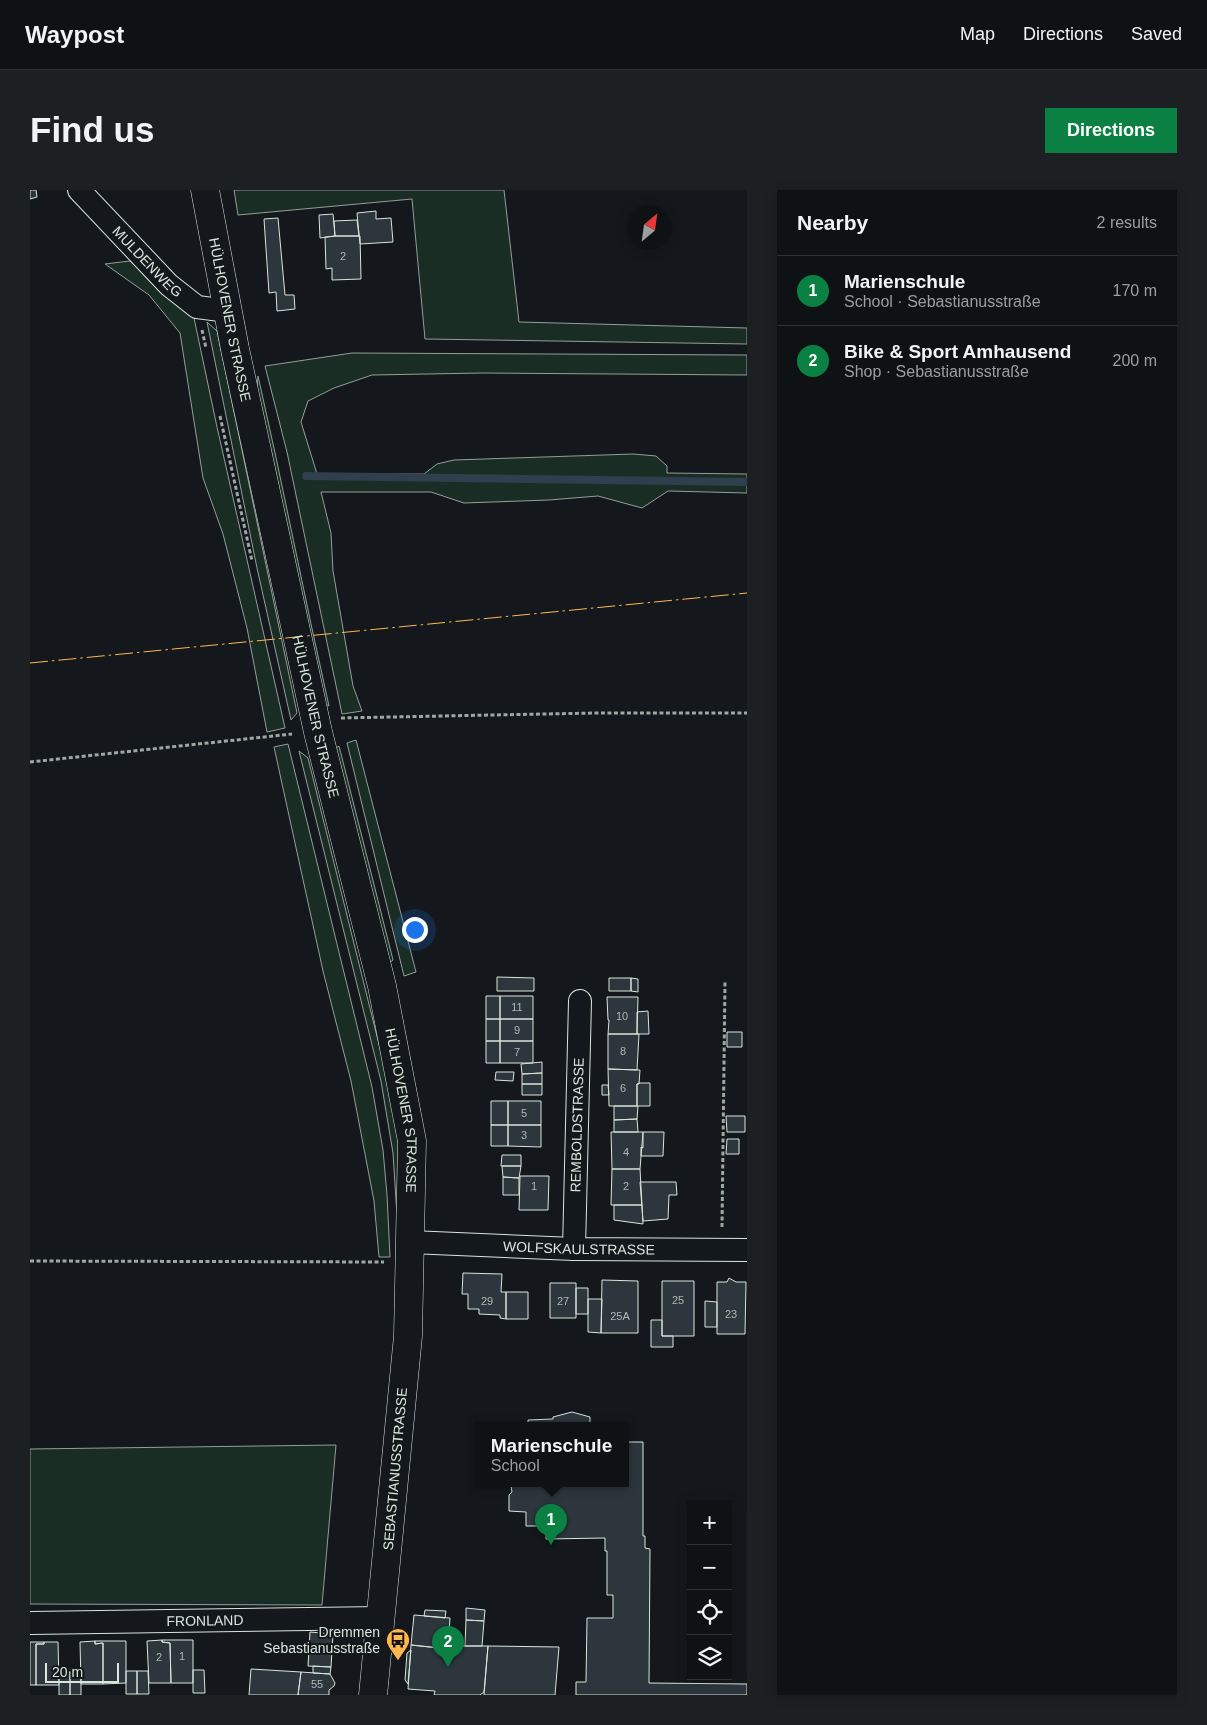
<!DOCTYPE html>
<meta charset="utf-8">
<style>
body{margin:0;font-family:Arial,sans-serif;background:#1d2022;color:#f1f3f6}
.controls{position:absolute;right:15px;bottom:15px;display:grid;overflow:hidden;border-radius:0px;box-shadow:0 2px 12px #0003}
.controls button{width:45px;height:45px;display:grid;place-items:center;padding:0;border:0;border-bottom:1px solid #2f3234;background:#0f1215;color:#f1f3f6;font:25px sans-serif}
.compass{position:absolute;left:597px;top:15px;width:45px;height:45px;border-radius:50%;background:#0f1215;box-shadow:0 2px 12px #0003;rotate:29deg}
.scale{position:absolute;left:15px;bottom:12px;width:74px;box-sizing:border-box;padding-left:5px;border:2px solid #d8e6dc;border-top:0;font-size:14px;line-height:18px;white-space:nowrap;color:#d8e6dc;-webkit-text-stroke:4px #14181c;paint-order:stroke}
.you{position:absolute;left:384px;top:739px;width:18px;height:18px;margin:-12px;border:4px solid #fff;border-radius:50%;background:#1a73e8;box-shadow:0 0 0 8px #1a73e833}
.badge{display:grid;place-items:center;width:32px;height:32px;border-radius:50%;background:#0b8043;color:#fff;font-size:16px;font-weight:700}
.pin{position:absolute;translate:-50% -41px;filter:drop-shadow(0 1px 2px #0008)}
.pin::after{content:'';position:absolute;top:26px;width:18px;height:15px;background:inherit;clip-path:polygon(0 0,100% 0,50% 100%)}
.popup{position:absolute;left:444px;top:1232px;width:155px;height:65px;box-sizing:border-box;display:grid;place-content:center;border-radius:0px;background:#0f1215;filter:drop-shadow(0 1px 4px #0005);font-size:16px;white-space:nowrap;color:#9b9ea0}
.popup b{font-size:19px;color:#f1f3f6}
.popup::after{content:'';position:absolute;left:50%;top:100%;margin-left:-10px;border:10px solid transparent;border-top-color:#0f1215}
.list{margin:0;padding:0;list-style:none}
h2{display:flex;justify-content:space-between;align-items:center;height:65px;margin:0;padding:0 20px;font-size:21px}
h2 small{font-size:16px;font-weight:400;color:#9b9ea0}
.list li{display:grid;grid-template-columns:32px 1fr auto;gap:15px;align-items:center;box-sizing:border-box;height:70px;padding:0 20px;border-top:1px solid #2f3234}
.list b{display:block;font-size:19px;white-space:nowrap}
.list p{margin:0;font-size:16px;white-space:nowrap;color:#9b9ea0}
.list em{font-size:16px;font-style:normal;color:#9b9ea0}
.icon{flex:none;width:28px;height:28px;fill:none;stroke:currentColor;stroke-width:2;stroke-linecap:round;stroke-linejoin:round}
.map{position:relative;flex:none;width:717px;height:1505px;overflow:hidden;border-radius:0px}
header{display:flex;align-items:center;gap:30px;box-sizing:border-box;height:70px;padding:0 25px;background:#0f1215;border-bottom:1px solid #2f3234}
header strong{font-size:24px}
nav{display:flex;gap:28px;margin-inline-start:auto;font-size:18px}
.intro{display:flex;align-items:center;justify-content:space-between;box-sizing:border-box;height:120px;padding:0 30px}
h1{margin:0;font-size:35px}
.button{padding:12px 22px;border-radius:0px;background:#0b8043;color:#fff;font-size:18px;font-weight:700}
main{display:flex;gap:30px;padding:0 30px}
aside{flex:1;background:#0f1215;border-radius:0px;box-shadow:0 2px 12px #0003}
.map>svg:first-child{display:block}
</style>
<header>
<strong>Waypost</strong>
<nav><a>Map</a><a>Directions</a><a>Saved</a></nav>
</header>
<div class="intro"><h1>Find us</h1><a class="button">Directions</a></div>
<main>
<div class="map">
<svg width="717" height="1505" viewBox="0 0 717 1505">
<rect width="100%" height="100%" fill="#14181c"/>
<path fill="#1a2d24" stroke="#939e99" d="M204 0H474L489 132 717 138V154L395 149 382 9 208 25Z
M100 71 164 128 187 237 255 538 237 542 217 438 193 344 173 288 150 143 119 105 75 74Z
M177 132 187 141 267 523 261 530 227 378Z
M322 163 717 165V185L452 183 342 185 304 198 278 211 271 232 287 284H394L407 274 424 270 603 264 626 266 637 276V283L717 284V303L638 301 612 318 568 306 519 310 434 313 401 302H291L301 343 303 381 323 496 332 521 312 524 257 262 235 176Z
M228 186C253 295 274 406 299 516L292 512 226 207Z
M326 550 386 782 374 786 317 553Z
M258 554 342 897 353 960 357 1005 360 1067H349L344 1011 321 891 293 781 244 557Z
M309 556 363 770 358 774 305 559Z
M269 561 278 568 362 907 370 965 368 1042 363 963 351 891Z
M306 1255 292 1415 0 1414V1259Z"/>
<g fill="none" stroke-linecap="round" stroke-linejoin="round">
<path stroke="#2f3f4d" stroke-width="8" d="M276 286 717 292"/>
</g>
<path fill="#2c363c" stroke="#d8e6dc" d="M0 0H6L7 7 0 9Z
M346 21V29L361 28 363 52 330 54 327 23Z
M303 24 305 46 290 48 289 25Z
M248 28 255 105H264L265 119 247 121 246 102 239 103 234 29Z
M327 30 329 46H305L304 31Z
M305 46H330L331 89 302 90V78L296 79 295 47Z
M467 787 504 788V801H467Z
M579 788H601V801H579Z
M601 788 608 789V802L601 801Z
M456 806H470V829H456Z
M470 806H503V829H470Z
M577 807H608L607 844H578L579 830H578Z
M618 821 619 844H607V822Z
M456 829H470V851H456Z
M470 829H503V851H470Z
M697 842H712V857H697Z
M578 844H609L607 880 578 879Z
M456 851H470V873H456Z
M470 851H503V873H470Z
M512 872V883L492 884 491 874Z
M578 879 610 880 609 894H607V916H579Z
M466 882H484L483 891 465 890Z
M512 883V894H492V884Z
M609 893H620V916H607V894Z
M492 894H512V905H492Z
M572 895H578L579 905H572Z
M461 911H478V935H461Z
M478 911H511V935H478Z
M584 916H608L607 929 584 930Z
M696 926H715V942H697Z
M584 930 607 929 608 942H584Z
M461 935H478V956H461Z
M478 935H511V957L478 956Z
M581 942H613L610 979H582Z
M613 942H634L633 966H611V957L613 958Z
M697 949H709V964H696Z
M472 965H491V976H471Z
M472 976H491L489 988 473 987Z
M582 979H610L612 1015H581Z
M490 986H519L518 1020H489Z
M473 987 489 988V1005H473Z
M610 992H646L647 1005H639L638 1029 613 1031Z
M584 1015H612L613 1034 584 1030Z
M433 1083 472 1084 471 1102H476V1129L470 1128V1125L449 1124V1119H438V1104H432Z
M699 1088 706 1092H716L715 1144H687V1092H697Z
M572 1090 608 1091V1143H571Z
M632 1091H664V1146H632Z
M520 1093H546V1128H520Z
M546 1098H558V1124H546Z
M476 1102H498V1129H476Z
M558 1109H572L571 1143 558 1142Z
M675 1111 687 1112V1137H675Z
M621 1130H632V1146H643V1157H621Z
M542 1222 560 1227V1236H498V1230L523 1229V1227Z
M595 1252H613V1346H615V1358L620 1359 619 1493 717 1494V1505H546V1492H556L557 1428H583V1405H577V1361H575V1348L516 1349V1336H496V1322L479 1321V1305L482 1302 481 1296 479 1294H595Z
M436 1418 455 1420 454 1431 436 1430Z
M395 1420 416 1421 415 1428 394 1426Z
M384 1425 420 1428 419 1443 411 1442 409 1458 381 1455Z
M436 1430 454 1431 452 1456H435Z
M280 1442 303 1444 301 1477 278 1476Z
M132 1450H163V1493H141L140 1453 132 1452Z
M132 1450V1452L140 1453 141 1493H119L117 1451Z
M65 1451H96V1493L73 1494V1453L65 1454Z
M65 1451V1454L73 1453V1494H51L50 1452Z
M0 1452H14V1454H6V1495H0Z
M14 1452H28L29 1495H6V1454H14Z
M381 1455 410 1458V1456H458L454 1502 450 1505H404L405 1501 378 1499Z
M458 1456 529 1457 525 1505H454Z
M381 1460 378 1494 375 1490 377 1463Z
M283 1476 301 1477 300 1484 283 1483Z
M221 1479 271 1482 268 1505H219Z
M163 1480H174L175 1503H163Z
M96 1481H107V1504H96Z
M107 1481H118L119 1504H107Z
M29 1482H40V1505H29Z
M40 1482H51V1505H40Z
M271 1482 300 1484 305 1493 304 1496 299 1500V1505H268Z"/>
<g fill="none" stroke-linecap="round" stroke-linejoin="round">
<g stroke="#d8e6dc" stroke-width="24">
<g id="street">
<path id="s1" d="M49 0 139 95 167 117 198 121"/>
<path id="s2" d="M380 1052 544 1059 717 1060"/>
<path id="s3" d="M544 1059 550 811"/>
<path id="s4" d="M0 1433 351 1428"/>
</g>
</g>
<g stroke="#d8e6dc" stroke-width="29">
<g id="secondary">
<path id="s5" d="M175 0 205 159 288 542 352 796 382 951 378 1146 343 1505"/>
</g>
</g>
<path stroke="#9da8a2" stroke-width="3" stroke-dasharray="4 2.5" stroke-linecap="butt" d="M172 140 176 158
M190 226 222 371
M311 528 565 523H717
M0 572 262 544
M692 1037 695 792
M0 1071 354 1072"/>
<use href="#street" stroke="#14181c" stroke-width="22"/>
<use href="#secondary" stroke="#14181c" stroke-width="28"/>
<path stroke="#ffb74d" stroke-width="1" stroke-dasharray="18 4 2.5 4" stroke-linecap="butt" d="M0 473 717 403"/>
</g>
<defs>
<g id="bus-pin" transform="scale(1.25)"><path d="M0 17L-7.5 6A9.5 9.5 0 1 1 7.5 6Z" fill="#ffb74d" stroke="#14181c"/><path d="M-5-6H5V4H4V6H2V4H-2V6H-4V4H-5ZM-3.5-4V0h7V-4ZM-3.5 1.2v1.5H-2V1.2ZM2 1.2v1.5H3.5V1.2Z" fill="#111"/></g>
</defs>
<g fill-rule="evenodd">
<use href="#bus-pin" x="368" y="1450"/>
</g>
<g text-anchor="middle" stroke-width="4" stroke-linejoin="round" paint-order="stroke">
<g font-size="11" fill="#adbab4">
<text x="313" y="70">2</text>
<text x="487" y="821">11</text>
<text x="592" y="830">10</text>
<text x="487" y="844">9</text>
<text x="593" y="865">8</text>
<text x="487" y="866">7</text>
<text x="593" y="902">6</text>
<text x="494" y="927">5</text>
<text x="494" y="949">3</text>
<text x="596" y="966">4</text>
<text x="504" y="1000">1</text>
<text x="596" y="1000">2</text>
<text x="648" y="1114">25</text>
<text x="457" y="1115">29</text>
<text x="533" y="1115">27</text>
<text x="701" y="1128">23</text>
<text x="590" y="1130">25A</text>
<text x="152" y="1470">1</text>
<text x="129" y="1471">2</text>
<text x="287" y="1498">55</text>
</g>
<g font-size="14" fill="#d8e6dc" stroke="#14181c">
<text dy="5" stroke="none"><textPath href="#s1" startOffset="99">MULDENWEG</textPath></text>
<text dy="5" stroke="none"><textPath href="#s5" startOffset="132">HÜLHOVENER STRASSE</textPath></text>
<text dy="5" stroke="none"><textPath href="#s5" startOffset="538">HÜLHOVENER STRASSE</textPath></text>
<text dy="5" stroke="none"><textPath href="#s5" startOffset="942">HÜLHOVENER STRASSE</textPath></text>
<text dy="5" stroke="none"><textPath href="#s3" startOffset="124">REMBOLDSTRASSE</textPath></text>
<text dy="5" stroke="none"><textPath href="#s2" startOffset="169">WOLFSKAULSTRASSE</textPath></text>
<text transform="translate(365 1279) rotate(-85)" y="5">SEBASTIANUSSTRASSE</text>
<text dy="5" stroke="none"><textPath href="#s4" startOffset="175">FRONLAND</textPath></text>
</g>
<g font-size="14" fill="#d8e6dc" stroke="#14181c" text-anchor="end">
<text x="350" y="1447">Dremmen<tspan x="350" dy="16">Sebastianusstraße</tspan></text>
</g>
</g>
</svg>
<div class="controls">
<button>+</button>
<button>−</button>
<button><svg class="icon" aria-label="locate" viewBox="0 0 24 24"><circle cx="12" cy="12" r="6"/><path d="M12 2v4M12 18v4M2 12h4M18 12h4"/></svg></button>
<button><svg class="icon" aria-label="layers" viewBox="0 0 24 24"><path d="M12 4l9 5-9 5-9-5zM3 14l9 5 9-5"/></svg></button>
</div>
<svg class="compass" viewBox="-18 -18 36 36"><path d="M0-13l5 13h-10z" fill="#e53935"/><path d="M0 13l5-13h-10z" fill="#9b9ea0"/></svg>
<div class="scale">20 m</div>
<div class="you"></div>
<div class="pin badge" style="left:521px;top:1355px">1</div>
<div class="popup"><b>Marienschule</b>School</div>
<div class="pin badge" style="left:418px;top:1477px">2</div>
</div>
<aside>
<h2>Nearby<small>2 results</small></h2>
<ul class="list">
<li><span class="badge">1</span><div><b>Marienschule</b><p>School · Sebastianusstraße</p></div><em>170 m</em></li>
<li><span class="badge">2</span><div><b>Bike &amp; Sport Amhausend</b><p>Shop · Sebastianusstraße</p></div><em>200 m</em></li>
</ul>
</aside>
</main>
